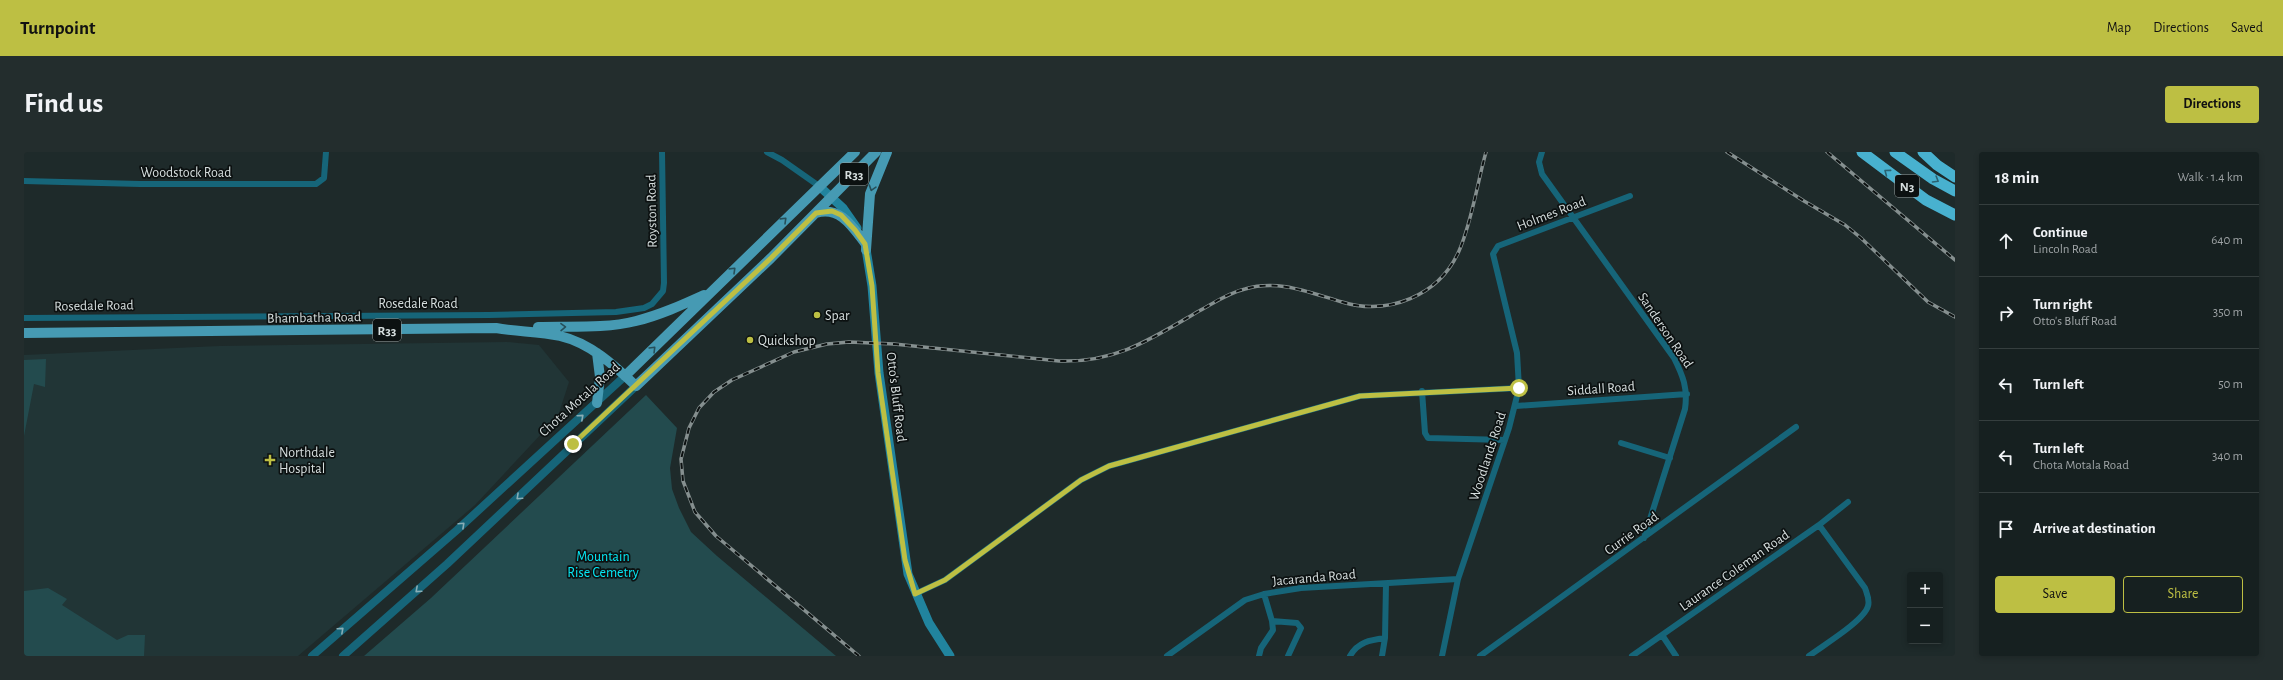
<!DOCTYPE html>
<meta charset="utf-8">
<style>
body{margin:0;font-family:"Alegreya Sans",sans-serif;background:#232d2d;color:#f1f3f6}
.controls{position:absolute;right:12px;bottom:12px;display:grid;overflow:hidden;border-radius:4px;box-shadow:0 2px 6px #0003}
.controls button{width:36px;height:36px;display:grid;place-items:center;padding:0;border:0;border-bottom:1px solid #353e3e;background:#162020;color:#f1f3f6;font:20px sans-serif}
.stop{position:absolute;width:12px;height:12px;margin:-9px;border:3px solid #bdbf43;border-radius:50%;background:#fff}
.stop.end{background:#bdbf43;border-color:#fff;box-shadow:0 1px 4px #0008}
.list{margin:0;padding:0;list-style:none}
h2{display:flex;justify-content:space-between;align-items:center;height:52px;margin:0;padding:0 16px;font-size:17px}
h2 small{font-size:13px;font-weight:400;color:#9ea3a5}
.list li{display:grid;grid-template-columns:26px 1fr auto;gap:12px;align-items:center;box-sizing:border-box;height:72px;padding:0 16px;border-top:1px solid #353e3e}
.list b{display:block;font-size:15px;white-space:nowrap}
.list p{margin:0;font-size:13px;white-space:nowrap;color:#9ea3a5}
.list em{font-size:13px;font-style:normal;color:#9ea3a5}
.actions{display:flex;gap:8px;padding:12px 16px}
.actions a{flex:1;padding:9px 0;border:1px solid #bdbf43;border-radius:4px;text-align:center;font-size:14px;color:#bdbf43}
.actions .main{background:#bdbf43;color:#111}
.icon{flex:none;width:22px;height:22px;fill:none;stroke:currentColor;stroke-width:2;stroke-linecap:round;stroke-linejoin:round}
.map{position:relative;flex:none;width:1931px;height:504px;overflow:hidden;border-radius:4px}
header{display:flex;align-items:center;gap:24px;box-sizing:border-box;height:56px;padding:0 20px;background:#bdbf43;color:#111}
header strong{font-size:19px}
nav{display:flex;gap:22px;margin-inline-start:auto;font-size:14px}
.intro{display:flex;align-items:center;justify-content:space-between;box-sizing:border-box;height:96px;padding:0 24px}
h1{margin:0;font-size:28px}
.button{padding:10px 18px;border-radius:4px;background:#bdbf43;color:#111;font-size:14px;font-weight:700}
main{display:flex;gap:24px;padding:0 24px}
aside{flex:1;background:#162020;border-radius:4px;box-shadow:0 2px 6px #0003}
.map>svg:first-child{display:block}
</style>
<header>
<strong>Turnpoint</strong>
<nav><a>Map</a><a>Directions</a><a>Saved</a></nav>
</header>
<div class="intro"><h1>Find us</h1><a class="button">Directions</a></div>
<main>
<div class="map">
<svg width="1931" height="504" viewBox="0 0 1931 504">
<rect width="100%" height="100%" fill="#1e2a2a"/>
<path fill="#213536" d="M483 190 515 193 545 230 534 264 451 353 274 504H0V203L195 194Z"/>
<path fill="#234b4e" d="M22 207 21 235 10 232 0 284V208Z
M622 243 653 276 646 316 648 337 655 356 667 380 693 404 812 504H340L407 446Z
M24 436 43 447 38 453 93 488 104 483H121L120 504H0V439Z"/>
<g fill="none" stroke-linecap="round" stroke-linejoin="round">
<path stroke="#166579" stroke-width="6" d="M743 0 758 8 795 34
M1518 0 1515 10 1518 22 1650 206C1659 224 1664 236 1661 257L1620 386
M0 29 116 32H292L300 26 302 0
M0 166 465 163 592 160 620 156 628 152 639 139 640 131 638 0
M1398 239 1401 281 1404 286 1481 288
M1492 254 1663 242
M1597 291 1646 306
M891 442 921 428 1057 328 1085 314 1336 244 1495 236
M1240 442 1248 469 1273 471 1277 476 1264 504
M1638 483 1652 504
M1143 504 1221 448 1240 442 1277 436 1434 427
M1235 504 1237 496 1249 478 1248 469
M1326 504C1334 490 1346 488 1361 486
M1358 504 1361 486 1362 432
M1418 504 1434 427 1485 276 1495 236 1493 201 1469 102 1474 94 1606 44
M1456 504 1772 275
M1608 504 1795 373 1824 350
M1785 504C1798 494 1840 469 1844 454 1846 448 1843 442 1841 436L1795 373"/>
<path stroke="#166579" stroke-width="8" d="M288 504 433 378 601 224
M319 504 423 412 612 234"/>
<path stroke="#21849e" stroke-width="9" d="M795 34 819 56 833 76
M841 91 848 134 855 221 884 422 905 471 926 504"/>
<path stroke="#469ab3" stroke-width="10" d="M792 61C816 54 828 74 841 91
M842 98 846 42 863 0
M514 175C545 174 581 177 612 169 636 163 658 153 680 143
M0 181 472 176C493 180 515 179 536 184 566 191 590 213 612 234L747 106 852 0
M601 224 831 0
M573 251 576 225 573 201"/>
<path stroke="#48b1cf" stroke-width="11" d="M1838 0 1902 48 1931 63
M1871 0 1909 27 1931 39
M1899 0 1913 13 1931 25"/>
<g stroke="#858f8f" stroke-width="3.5">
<path id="rail" d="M1703 0 1780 49 1821 73 1837 86 1904 150 1931 165
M1803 0 1931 108
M835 504 692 384 671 360 659 329 657 307 665 276 675 256 690 240 708 228 770 200 803 192 825 190 870 192 1035 209C1092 211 1127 187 1175 159 1190 151 1204 141 1221 137 1255 127 1286 141 1318 150 1364 164 1415 144 1435 99 1448 69 1453 32 1462 0"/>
</g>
<use href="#rail" stroke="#0c1111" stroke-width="2" stroke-dasharray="6" stroke-linecap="butt"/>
</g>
<defs><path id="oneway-chevron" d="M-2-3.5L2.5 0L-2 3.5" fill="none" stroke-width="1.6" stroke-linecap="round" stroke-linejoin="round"/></defs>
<g stroke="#2a6170">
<use href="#oneway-chevron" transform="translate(1863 20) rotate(-143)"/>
<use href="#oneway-chevron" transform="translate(1912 28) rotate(31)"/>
</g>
<g stroke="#264f5a">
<use href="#oneway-chevron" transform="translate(848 36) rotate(108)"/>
<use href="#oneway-chevron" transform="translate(760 68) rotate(-44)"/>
<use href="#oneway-chevron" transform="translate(709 118) rotate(-44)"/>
<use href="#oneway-chevron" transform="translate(539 175) rotate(-1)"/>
<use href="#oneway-chevron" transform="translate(629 197) rotate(-45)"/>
</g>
<g stroke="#89aeb6">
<use href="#oneway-chevron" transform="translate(557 265) rotate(-42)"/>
<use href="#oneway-chevron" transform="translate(495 345) rotate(137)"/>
<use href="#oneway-chevron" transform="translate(438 373) rotate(-43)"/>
<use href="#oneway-chevron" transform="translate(394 438) rotate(138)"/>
<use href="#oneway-chevron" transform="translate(317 478) rotate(-42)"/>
</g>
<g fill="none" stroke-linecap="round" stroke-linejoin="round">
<path stroke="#bdbf43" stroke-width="5" d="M549 292 747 106 792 61 808 59 817 63 831 78 841 92 848 134 854 221 881 408 891 442 921 428 1057 328 1085 314 1336 244 1495 236"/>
</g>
<g fill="#bdbf43" stroke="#0c1111" stroke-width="1.5">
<circle cx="793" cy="163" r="4"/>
<circle cx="726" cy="188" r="4"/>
<path d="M244 302h4v4h4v4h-4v4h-4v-4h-4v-4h4z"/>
</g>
<g text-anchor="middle" stroke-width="3.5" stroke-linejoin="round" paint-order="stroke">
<g fill="#0c1111" stroke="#99a0a0" stroke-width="1">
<rect x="816" y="11" width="28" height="22" rx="3"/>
<rect x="1871" y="23" width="24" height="22" rx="3"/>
<rect x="349" y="167" width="28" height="22" rx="3"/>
</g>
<g font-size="13" font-weight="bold" fill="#d6dede">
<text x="830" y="27">R33</text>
<text x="1883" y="39">N3</text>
<text x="363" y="183">R33</text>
</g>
<g font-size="14" fill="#d6dede" stroke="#0c1111">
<text x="162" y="25">Woodstock Road</text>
<text transform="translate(627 59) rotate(-91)" y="5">Royston Road</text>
<text transform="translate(1527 61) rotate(-21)" y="5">Holmes Road</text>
<text x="394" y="156">Rosedale Road</text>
<text transform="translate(70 153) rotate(-1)" y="5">Rosedale Road</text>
<text transform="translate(290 165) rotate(-1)" y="5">Bhambatha Road</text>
<text transform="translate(1642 178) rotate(56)" y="5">Sanderson Road</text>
<text transform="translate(1577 236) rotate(-4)" y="5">Siddall Road</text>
<text transform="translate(873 245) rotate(83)" y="5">Otto's Bluff Road</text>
<text transform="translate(555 247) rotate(-42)" y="5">Chota Motala Road</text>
<text transform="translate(1463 304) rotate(-72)" y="5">Woodlands Road</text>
<text transform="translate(1607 381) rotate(-36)" y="5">Currie Road</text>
<text transform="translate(1710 418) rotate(-35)" y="5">Laurance Coleman Road</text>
<text transform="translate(1290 425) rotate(-5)" y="5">Jacaranda Road</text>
</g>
<g font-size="14" fill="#d6dede" stroke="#0c1111" text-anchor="start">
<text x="801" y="168">Spar</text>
<text x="734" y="193">Quickshop</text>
<text x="255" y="305">Northdale<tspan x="255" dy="16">Hospital</tspan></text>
</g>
<g font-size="14" fill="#06e9f6" stroke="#0c1111">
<text x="579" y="409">Mountain<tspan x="579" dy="16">Rise Cemetry</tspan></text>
</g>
</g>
</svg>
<div class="controls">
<button>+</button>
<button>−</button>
</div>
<div class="stop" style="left:1495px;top:236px"></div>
<div class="stop end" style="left:549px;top:292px"></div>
</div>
<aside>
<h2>18 min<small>Walk · 1.4 km</small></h2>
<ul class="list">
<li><svg class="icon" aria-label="ahead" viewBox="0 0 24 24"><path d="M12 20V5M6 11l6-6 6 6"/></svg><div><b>Continue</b><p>Lincoln Road</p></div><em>640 m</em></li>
<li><svg class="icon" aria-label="right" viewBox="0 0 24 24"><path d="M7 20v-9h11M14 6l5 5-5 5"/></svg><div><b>Turn right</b><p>Otto's Bluff Road</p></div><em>350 m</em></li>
<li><svg class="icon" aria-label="left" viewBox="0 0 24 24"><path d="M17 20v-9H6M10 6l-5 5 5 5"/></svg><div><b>Turn left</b></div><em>50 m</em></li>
<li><svg class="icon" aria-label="left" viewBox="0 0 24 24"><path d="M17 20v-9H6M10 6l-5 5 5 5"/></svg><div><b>Turn left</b><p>Chota Motala Road</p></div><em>340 m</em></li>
<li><svg class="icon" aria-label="arrive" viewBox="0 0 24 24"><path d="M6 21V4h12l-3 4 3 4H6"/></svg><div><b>Arrive at destination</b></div></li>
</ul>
<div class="actions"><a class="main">Save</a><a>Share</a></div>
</aside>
</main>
